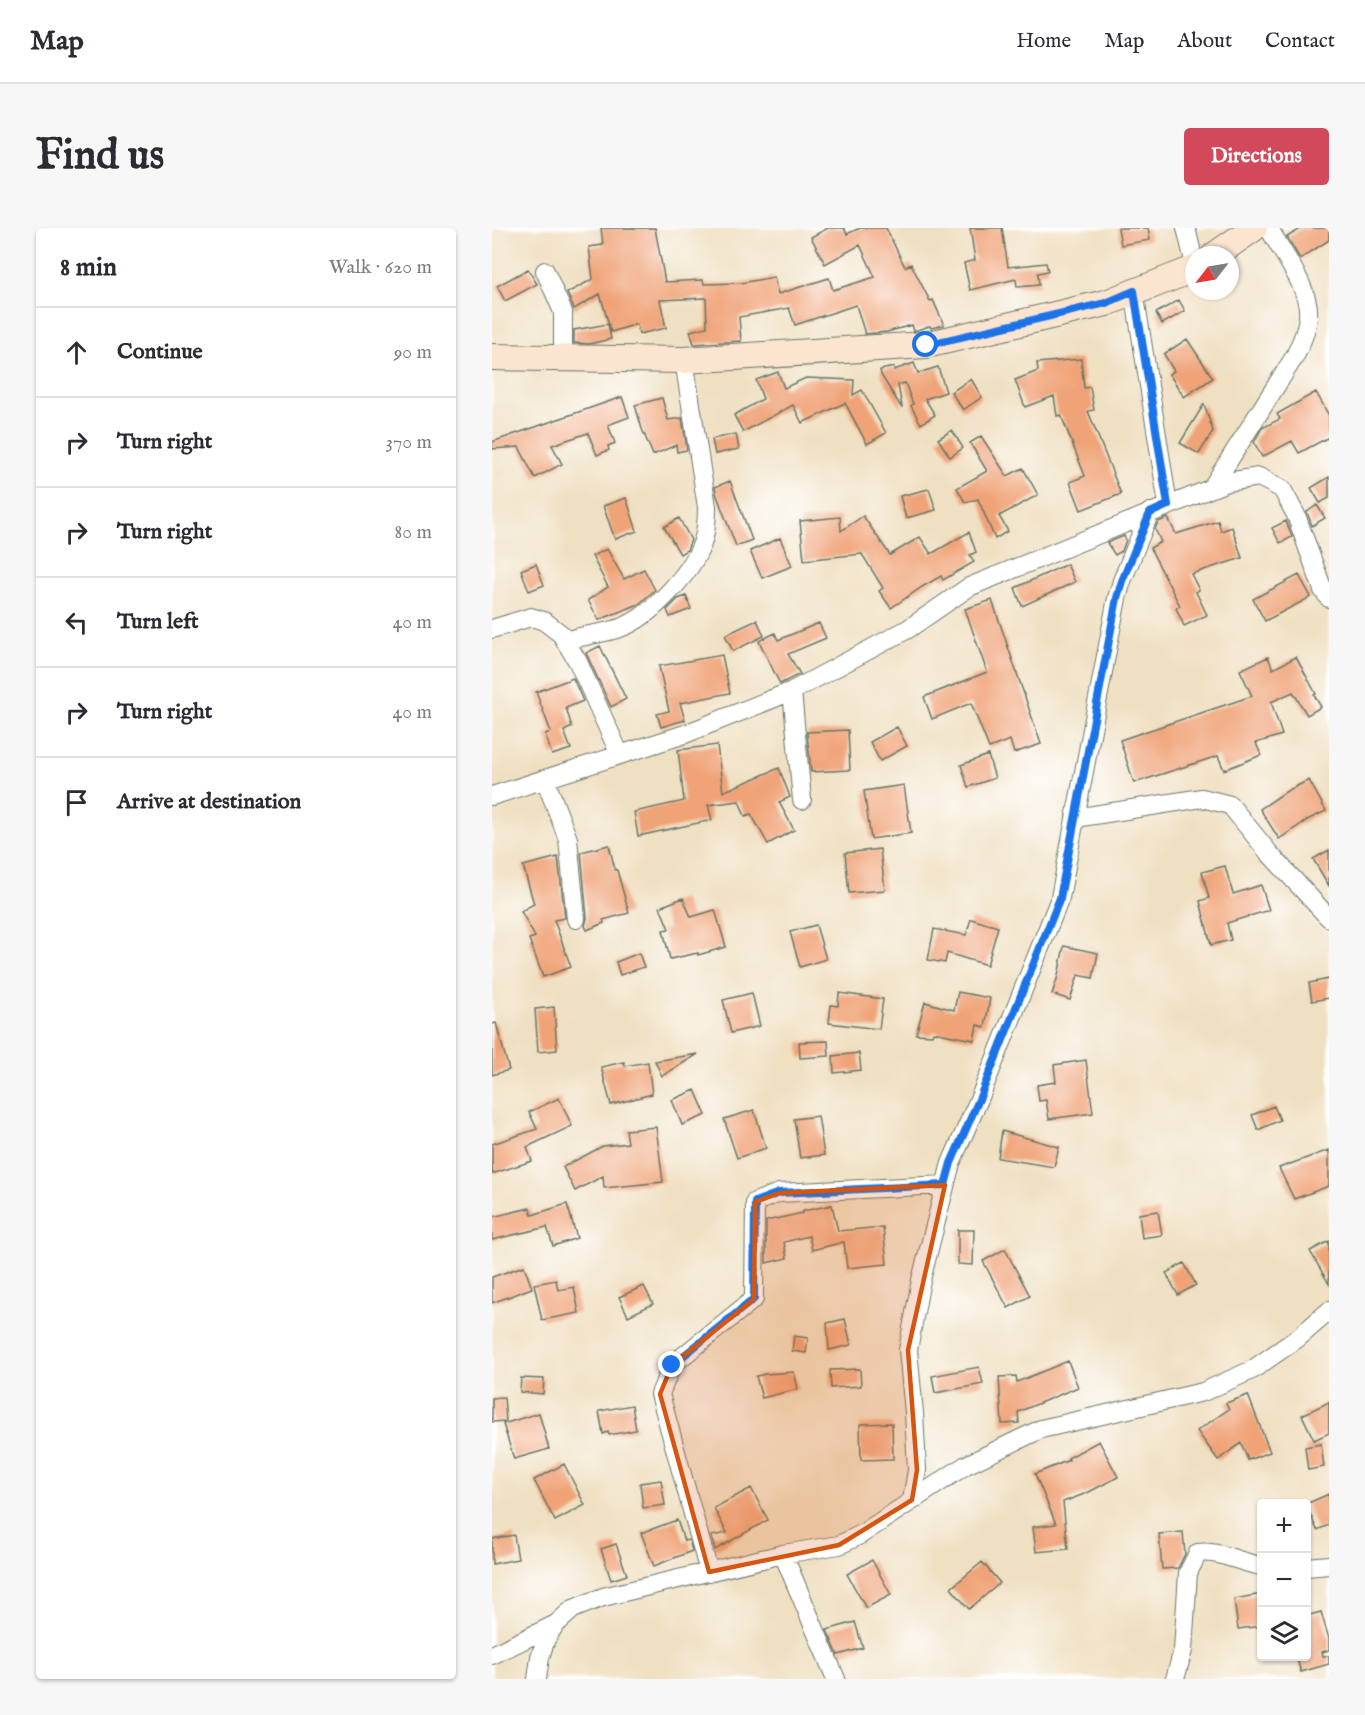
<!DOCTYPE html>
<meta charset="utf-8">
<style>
body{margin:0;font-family:"IM FELL English",serif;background:#f7f7f7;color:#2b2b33}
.controls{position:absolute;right:18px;bottom:18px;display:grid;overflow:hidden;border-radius:6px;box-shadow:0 2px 4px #0004}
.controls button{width:54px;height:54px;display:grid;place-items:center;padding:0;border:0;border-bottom:2px solid #e1e1e2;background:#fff;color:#2b2b33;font:30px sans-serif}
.compass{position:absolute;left:693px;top:18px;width:54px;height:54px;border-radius:50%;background:#fff;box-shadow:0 2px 4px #0004;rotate:239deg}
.stop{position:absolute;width:18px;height:18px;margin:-14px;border:4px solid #1a73e8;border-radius:50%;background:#fff}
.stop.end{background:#1a73e8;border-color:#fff;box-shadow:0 2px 6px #0008}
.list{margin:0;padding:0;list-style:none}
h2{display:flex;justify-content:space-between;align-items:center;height:78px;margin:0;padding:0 24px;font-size:26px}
h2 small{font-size:20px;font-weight:400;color:#7c7c81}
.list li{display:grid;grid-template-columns:39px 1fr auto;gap:18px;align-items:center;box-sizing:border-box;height:90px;padding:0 24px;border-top:2px solid #e1e1e2}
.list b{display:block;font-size:22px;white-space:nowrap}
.list em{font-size:20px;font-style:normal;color:#7c7c81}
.icon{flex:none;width:33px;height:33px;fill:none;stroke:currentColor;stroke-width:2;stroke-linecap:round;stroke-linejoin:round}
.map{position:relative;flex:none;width:837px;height:1451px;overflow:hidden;border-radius:6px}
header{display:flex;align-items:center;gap:36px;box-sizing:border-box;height:84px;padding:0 30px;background:#fff;border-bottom:2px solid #e1e1e2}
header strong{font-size:28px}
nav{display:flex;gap:33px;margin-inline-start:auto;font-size:21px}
.intro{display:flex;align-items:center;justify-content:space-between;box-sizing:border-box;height:144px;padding:0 36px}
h1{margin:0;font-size:42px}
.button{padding:15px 27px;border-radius:6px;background:#d1495b;color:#fff;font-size:21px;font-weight:700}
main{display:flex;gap:36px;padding:0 36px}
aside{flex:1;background:#fff;border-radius:6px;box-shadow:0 2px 4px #0004}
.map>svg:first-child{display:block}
</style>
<header>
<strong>Map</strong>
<nav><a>Home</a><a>Map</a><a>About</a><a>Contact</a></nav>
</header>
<div class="intro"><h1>Find us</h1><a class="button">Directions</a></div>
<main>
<aside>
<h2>8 min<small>Walk · 620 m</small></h2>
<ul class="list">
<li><svg class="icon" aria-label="ahead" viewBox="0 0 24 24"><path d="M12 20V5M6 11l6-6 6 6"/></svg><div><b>Continue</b></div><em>90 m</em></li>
<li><svg class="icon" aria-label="right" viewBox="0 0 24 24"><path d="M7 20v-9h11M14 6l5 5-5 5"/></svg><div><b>Turn right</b></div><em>370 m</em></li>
<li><svg class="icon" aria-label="right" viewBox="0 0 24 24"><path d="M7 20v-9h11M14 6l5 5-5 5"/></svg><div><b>Turn right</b></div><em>80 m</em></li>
<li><svg class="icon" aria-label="left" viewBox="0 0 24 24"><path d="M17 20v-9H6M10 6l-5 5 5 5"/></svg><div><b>Turn left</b></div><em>40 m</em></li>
<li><svg class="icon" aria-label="right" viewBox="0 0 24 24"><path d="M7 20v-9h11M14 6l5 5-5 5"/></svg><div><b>Turn right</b></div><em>40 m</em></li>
<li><svg class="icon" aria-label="arrive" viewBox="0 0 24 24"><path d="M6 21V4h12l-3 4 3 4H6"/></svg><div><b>Arrive at destination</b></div></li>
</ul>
</aside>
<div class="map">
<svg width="837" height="1451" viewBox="0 0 837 1451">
<rect width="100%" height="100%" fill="#fff"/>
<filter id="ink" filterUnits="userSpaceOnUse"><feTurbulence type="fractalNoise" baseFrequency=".0167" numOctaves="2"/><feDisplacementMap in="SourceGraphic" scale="12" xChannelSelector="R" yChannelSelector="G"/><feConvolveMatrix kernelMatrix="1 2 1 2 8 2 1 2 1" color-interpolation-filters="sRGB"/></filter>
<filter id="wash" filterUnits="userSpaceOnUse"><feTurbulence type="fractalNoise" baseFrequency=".008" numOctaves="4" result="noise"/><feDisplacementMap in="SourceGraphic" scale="24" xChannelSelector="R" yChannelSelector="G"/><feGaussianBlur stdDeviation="1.35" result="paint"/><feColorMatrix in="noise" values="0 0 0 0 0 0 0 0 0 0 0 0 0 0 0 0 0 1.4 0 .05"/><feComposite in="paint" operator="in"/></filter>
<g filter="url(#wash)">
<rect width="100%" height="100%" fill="#f0e0c2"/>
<g id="blocks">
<path fill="#f0a377" d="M109 0H163L173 54 211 52 212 56 249 55 282 49 286 66 337 50 341 62 383 49 368 17 333 36 319 9 336 0H352L355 6 368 0H394L413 39 419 36 438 73 441 72 452 97 439 100 438 98 422 103 420 97 395 104 373 106 364 77 303 97 297 80 247 89 249 113 202 116 198 103 215 99 214 70 168 72 174 100 147 106 145 96 119 104 108 66 82 81 75 65 101 51 97 19 111 17Z
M478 0H510L516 39 554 35 556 43 546 45 547 57 525 59 524 51 478 62 472 35 483 32Z
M626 0H656L658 12 629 17Z
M810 0H837V12L808 31 795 9Z
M36 41 45 56 13 73 5 58Z
M687 72 693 83 670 96 664 85Z
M116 96 119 111 97 116 82 115V102Z
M695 111 721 150 692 169 677 146 682 143 672 126Z
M589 131 592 160 598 159 602 182 596 183 629 266 589 282 578 254 593 248 569 187 565 188 562 168 533 179 523 152 546 143 545 135Z
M422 135 426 145 446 139 454 164 433 171 443 187 429 196 419 178 421 176 413 155 406 157 410 179H409L389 147 388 142 402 139V142Z
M286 144 292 160 314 150 362 152 361 167 370 162 394 205 375 216 353 175 310 195 301 177 251 204 242 187 271 171 264 152Z
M479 151 490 169 471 182 459 164Z
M824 164 837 188V209L807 225 800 213 770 229 762 214 770 200 788 191 785 186Z
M130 169 137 189 116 197 123 215 116 218 117 222 105 227 96 205 60 217 70 236 43 250 27 219 0 221V214Z
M170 170 176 192 190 190 195 222 185 224 184 217 161 227 150 201 143 177Z
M712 176 721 203 707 226 688 215Z
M460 202 471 220 458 229 446 211Z
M244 206 247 221 223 226 220 211Z
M489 208 515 248 531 240 546 267 507 288 516 303 503 311 486 271 473 274 465 260 495 243 478 215Z
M837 249V270L828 275 819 260Z
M238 253 260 312 244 318 225 268 223 259Z
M437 261 444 282 414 290 408 268Z
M134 270 145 303 123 311 111 278Z
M825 277 833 290 820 298 815 284Z
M371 288 398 327 428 309 439 326 477 304 484 324 478 327 482 334 451 352 449 348 430 359 399 380 387 363 391 360 370 326 312 332 308 293 348 289 349 303Z
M187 290 199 312 195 322 188 326 172 299Z
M676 290 684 306 726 293 729 303 740 299 750 330 699 346 707 362 704 364 715 387 692 398 684 380 688 378 658 320 669 314 663 301 666 294Z
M794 293 800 309 788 315 780 300Z
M632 308 634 312 630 323 623 327 615 315Z
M288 310 300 338 270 350 258 323Z
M115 321 132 351 152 341 163 362 147 376 107 392 96 372 116 359 100 328Z
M44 336 52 357 37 363 29 342Z
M575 336 583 354 530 378 523 360Z
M807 347 819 369 773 393 761 371Z
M194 368 199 381 178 389 175 382 186 371Z
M500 372 549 516 522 525 518 512 497 520 479 475 440 491 432 469 495 444 473 381Z
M265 392 272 408 241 423 233 407Z
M327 395 334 410 296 426 308 446 288 456 267 413 283 405 286 412Z
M108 418 134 471 119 479 94 425Z
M230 427 238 465 188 475 193 492 169 499 165 486 177 483 167 438Z
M776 429 781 441 804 429 824 466 822 467 829 479 815 487 801 464 779 474 790 507 764 515 769 527 732 542 726 528 642 555 628 512 760 468 748 442Z
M81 450 91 473 74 480 80 499 72 503 79 521 60 527 53 506 59 504 44 464Z
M405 499 415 518 388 533 378 514Z
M356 502 358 542 319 544 315 504Z
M225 517 231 564 287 540 298 569 287 574 302 602 276 616 259 586 253 588 247 573 216 577 220 592 146 608 142 584 192 573 186 522Z
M496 527 503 550 476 559 469 537Z
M817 552 834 583 817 591 787 611 768 581 795 563Z
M412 557 419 605 379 611 372 563Z
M117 617 123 642H125L137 685 111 692 112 695 95 702 93 698 95 690 89 624Z
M388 621 393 662 357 665 353 625Z
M837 622V658L821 631Z
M66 629 73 690 62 692 79 739 51 749 37 711 43 709 29 683 42 676 31 638Z
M733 638 741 666 769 657 777 682 735 695 739 712 719 717 708 673 717 670 710 644Z
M191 670 199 689 223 682 234 719 206 727V725L178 731 171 702 177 701 168 679Z
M479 691 506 699 495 737 455 725 453 735 436 732 442 701 474 707Z
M324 697 334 731 308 739 298 704Z
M572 718 606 725 601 750 586 747 578 772 560 766 566 748Z
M147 725 152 739 128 747 124 734Z
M837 751V770L820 773 817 755Z
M466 764 498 770 493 799 485 797 482 812 441 804 440 807 424 806 433 774 462 782Z
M260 765 268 798 239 805 231 772Z
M347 765 391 771 387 801 337 795 339 777 346 778Z
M62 779 65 822 46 824 43 781Z
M4 795 17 842 0 847V796Z
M336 813 337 828 308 830 307 814Z
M367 825 369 842 342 845 341 828Z
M206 826 170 848 163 833Z
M594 832 601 885 557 891 554 872 547 873 545 857 564 854 562 837Z
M132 834 133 838 156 834 160 866 119 877 109 839Z
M203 862 214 887 190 897 180 872Z
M67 870 80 898 35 919 40 933 0 946V916L45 901 37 884Z
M782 878 788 892 766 902 760 887Z
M262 882 274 920 245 930 232 891Z
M326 888 332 927 308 930 302 891Z
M164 899 171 954 112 960 111 948 83 963 71 939 111 918 136 915 134 902Z
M510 903 567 919 562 939 506 930Z
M837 922V958L802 971 787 940Z
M75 976 85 1010 61 1018 55 999 0 1012V989L38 980 40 987Z
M340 977 346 1003 391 999 395 1036 355 1040 352 1014 320 1022 317 1008 292 1014 295 1030 274 1035V993L311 985V983Z
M666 983 670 1007 650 1010 647 986Z
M466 1002H482L481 1037 466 1036Z
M837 1013V1056L818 1023Z
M513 1021 538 1068 516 1080 491 1033Z
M692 1035 704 1057 686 1067 674 1045Z
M32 1038 40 1060 0 1075V1049Z
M64 1052 66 1062 82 1059 87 1085 50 1092 42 1056Z
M152 1058 161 1076 136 1088 127 1069Z
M353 1091 359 1117 337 1122 335 1095Z
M302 1108 316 1110 314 1125 300 1123Z
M576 1133 586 1159 526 1184 527 1195 510 1196 507 1149 524 1148 525 1154Z
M487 1139 491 1156 443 1165 440 1148Z
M368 1141 369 1158 339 1160 338 1142Z
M302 1144 306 1161 270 1170 264 1148 273 1146Z
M29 1150 52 1151 51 1166 28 1164Z
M756 1167 778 1224 756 1232 749 1215 726 1232 705 1203 737 1181 734 1175Z
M12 1169 14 1193 0 1194V1170Z
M837 1174V1205L822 1212 810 1187Z
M140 1177 144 1202 117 1207 116 1204 111 1206 107 1183Z
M47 1185 57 1221 22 1231 11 1196Z
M400 1195 401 1231 369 1232 368 1196Z
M607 1213 626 1249 595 1265 571 1274 576 1321 544 1324 541 1299 564 1296 543 1246 577 1232 576 1230Z
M829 1216 832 1239 816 1242 813 1219Z
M72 1236 93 1277 63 1293 42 1252Z
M169 1252 173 1277 151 1280 148 1255Z
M259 1260 276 1292 223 1322 219 1308 235 1305 222 1280Z
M837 1266V1297L825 1302 814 1276Z
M185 1292 192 1313 197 1312 200 1323 162 1338 149 1305Z
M691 1304 693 1326 686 1340 670 1341 667 1306Z
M22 1307 26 1331 0 1336V1311Z
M124 1316 135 1347 119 1352 109 1321Z
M380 1332 399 1367 374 1380 355 1346Z
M490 1334 508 1355 477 1381 459 1360Z
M770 1366V1398L746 1401 742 1371Z
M829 1384 837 1411V1422L830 1424 831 1428H837V1436L809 1444 804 1428H814V1388Z
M363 1394 371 1420 346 1427 335 1402Z"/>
</g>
</g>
<g filter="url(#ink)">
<use href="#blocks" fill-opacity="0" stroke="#687666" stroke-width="1.5"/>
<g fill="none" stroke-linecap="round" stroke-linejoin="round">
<g stroke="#687666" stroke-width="20">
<path id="street" d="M694 0 702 33
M53 43 71 84V130
M642 63 676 277
M720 259 803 128C809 115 815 102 816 88 819 61 789 24 777 0
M0 401 39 389 52 393 69 406 86 434 128 527
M74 413C91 407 110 406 128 400 158 390 199 345 210 316 214 304 215 292 215 279L192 132
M300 463 310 572
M53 551 76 611 84 691
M0 568 193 506 300 463 416 401 477 359 735 254 767 249 790 261 804 287 831 362 837 370
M583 590 710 570 738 577 777 625 837 690
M420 1272 425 1242 422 1185 416 1122 429 1052 459 935 488 869 568 670 625 370 630 353 658 284
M291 1326 344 1451
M814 1339 837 1337
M217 1344 168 1166 180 1137 262 1071 263 974 287 965 453 957
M0 1427 62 1397
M45 1451 48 1429 54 1411 63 1397 81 1381 111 1369 291 1326 347 1317 368 1307 474 1237 549 1201 711 1164 760 1142 806 1110 837 1083
M683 1451 691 1422 696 1345 706 1325C728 1322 748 1335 770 1338"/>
</g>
<g stroke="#687666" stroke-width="28">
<path id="secondary" d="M723 27 762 0
M0 129 192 132 434 117 614 75 702 41"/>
</g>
<use href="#street" stroke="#fff" stroke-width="18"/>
<use href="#secondary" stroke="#fce5d0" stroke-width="26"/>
</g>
</g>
<g fill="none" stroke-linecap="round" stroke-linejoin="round" filter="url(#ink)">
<path stroke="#1a73e8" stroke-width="8" d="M180 1137 262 1071 263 974 287 965 453 957 459 935 488 869 568 670 625 370 630 353 658 285 676 277 642 63 614 75 434 117"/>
</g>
<path fill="#d45610" fill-opacity="0.2" stroke="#d45610" stroke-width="4.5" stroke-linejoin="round" d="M453 957 416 1122 425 1242 420 1272 347 1317 217 1344 168 1166 180 1137 262 1071 263 974 287 965Z"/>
</svg>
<div class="controls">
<button>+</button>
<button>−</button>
<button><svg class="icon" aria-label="layers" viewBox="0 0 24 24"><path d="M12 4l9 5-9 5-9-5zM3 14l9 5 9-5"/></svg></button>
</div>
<svg class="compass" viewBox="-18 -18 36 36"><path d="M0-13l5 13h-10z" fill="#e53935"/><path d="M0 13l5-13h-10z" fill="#7c7c81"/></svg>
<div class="stop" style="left:434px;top:117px"></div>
<div class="stop end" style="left:180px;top:1137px"></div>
</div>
</main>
